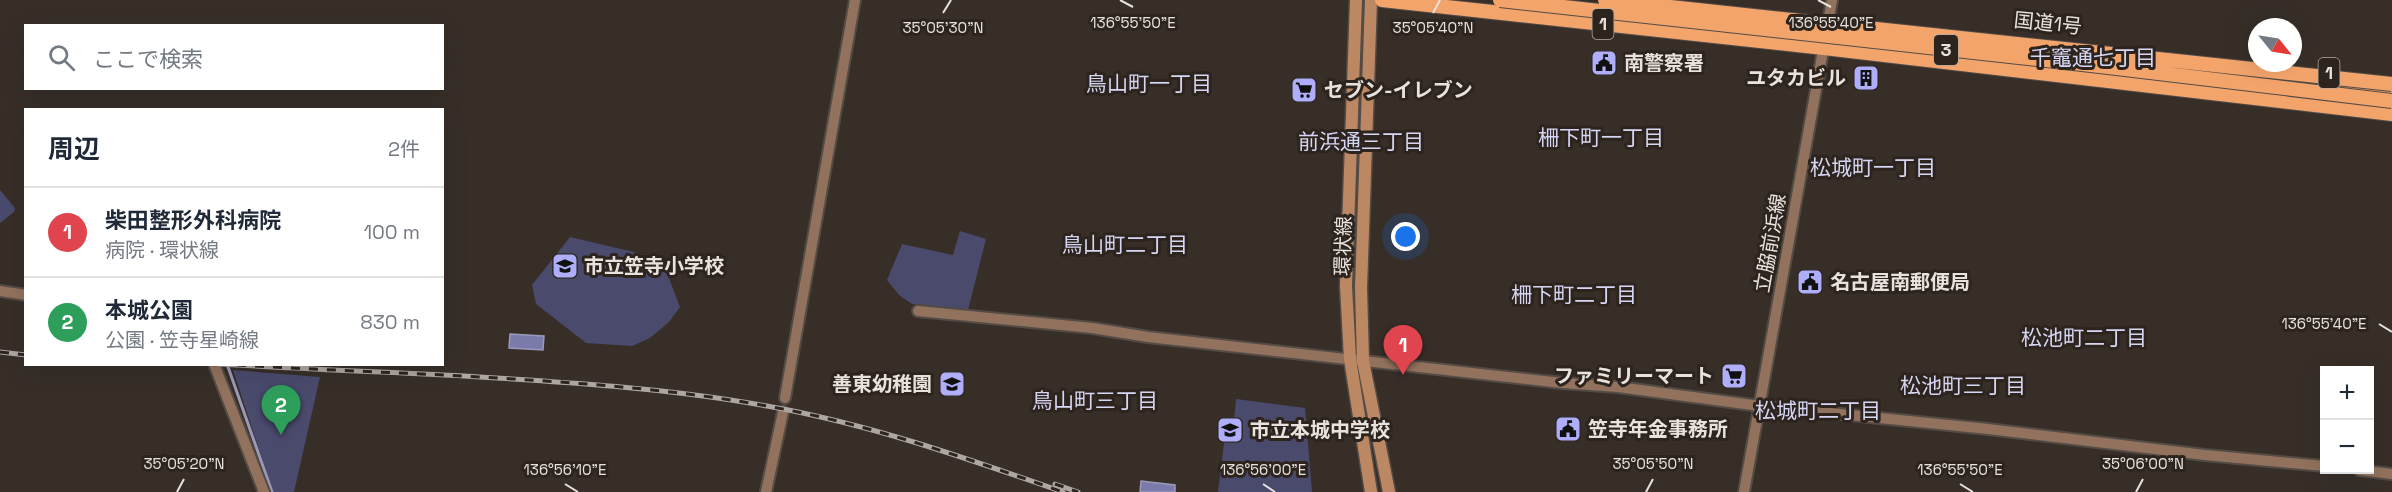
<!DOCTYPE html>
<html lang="ja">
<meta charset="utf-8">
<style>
body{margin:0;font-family:"Space Grotesk","Noto Sans JP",sans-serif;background:#f2f2f3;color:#1f2937}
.controls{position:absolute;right:18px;bottom:18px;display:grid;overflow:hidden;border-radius:0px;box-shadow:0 6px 24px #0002}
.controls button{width:54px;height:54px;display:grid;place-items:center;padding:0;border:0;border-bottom:2px solid #e0e1e3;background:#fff;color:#1f2937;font:30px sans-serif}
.compass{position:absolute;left:2248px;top:18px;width:54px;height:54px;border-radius:50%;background:#fff;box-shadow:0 6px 24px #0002;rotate:120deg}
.you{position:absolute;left:1406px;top:237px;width:21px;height:21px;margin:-15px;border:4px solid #fff;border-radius:50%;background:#1a73e8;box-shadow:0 0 0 9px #1a73e833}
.badge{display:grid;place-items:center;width:39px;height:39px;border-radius:50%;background:#111827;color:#fff;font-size:20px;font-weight:700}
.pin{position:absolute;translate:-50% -50px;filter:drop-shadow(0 2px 3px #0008)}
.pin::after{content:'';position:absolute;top:32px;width:21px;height:18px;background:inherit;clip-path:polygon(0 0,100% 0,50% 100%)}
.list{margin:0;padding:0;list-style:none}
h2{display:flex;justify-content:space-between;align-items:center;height:78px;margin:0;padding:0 24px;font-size:26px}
h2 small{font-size:20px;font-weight:400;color:#747a83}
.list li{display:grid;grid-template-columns:39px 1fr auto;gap:18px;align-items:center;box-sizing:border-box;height:90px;padding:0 24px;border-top:2px solid #e0e1e3}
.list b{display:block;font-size:22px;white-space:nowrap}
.list p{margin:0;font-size:20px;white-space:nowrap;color:#747a83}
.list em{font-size:20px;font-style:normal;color:#747a83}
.icon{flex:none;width:33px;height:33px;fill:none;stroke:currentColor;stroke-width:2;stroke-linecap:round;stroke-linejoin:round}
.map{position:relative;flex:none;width:2392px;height:492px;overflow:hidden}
.search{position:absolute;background:#fff;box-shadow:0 6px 24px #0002;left:24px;top:24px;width:420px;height:66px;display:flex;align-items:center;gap:15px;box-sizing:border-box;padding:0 21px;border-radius:0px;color:#747a83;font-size:22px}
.panel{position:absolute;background:#fff;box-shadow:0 6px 24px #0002;left:24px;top:108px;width:420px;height:258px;border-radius:0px}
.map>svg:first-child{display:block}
</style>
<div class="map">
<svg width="2392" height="492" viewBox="0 0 2392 492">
<rect width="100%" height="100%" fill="#372e28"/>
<path fill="#4a4a6d" d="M0 190 15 208 14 212 0 223Z
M960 231 986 239 968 310 912 304 899 295 887 280 902 244 953 255Z
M570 237 638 253 665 268 680 307 669 322 650 338 632 346 586 343 536 304 532 285Z
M233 370 320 377 294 492H273Z
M1236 399 1305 408 1312 492H1218L1227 420H1234Z"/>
<path fill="#7a7aab" stroke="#9b99ba" stroke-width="1.5" d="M510 334 544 336 543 350 509 348Z
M1141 481 1175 485V492H1140Z"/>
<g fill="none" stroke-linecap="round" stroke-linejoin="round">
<path stroke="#9b99ba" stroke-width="3" d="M227 364 272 492"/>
<g stroke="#534b46" stroke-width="14">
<path id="secondary" d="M0 291 26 295
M918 311 1092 328 1148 337 1562 383 1618 387 1760 406 1988 429 2205 455 2324 466
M214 364 264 492
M785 398 855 0
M2359 470 2392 474
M766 492 783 412
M1744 492 1832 0"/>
</g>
<g stroke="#534b46" stroke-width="15">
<path id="primary" d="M1356 0 1346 286 1350 359 1371 492
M1371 0 1361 288 1363 361 1389 492"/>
</g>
<g stroke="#534b46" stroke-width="16">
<path id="highway" d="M1382 0 1824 48 2392 114
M2168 64 2211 73
M2266 79 2392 94"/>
</g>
<use href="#secondary" stroke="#92725c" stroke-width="10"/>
<use href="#primary" stroke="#bb8863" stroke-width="12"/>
<use href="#highway" stroke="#f3a46b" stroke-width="14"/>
<g stroke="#ada6a2" stroke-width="5">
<path id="rail" d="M0 352 26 355
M219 364C301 369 383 372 464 376 566 382 667 388 767 406 869 424 966 458 1063 492
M1055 484 1078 492"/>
</g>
<use href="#rail" stroke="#2d241e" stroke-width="3" stroke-dasharray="9" stroke-linecap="butt"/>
<g stroke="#534b46" stroke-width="16" stroke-linecap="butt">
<path id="highway-bridge" d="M1500 0 2091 65 2392 101
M1605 0 2392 84"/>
</g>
<use href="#highway-bridge" stroke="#f3a46b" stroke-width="14"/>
</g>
<path fill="none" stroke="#e8e2de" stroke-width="2" d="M1120 0 1133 7M1818 0 1831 7M943 13 951 0M1433 13 1440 0M2379 324 2392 332M565 484 578 492M1263 484 1275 492M1960 484 1973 492M177 492 184 479M1646 492 1653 479M2136 492 2143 479"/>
<defs>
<g id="civic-square" transform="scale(1.35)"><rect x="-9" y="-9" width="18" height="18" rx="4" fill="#aeaefa" stroke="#2d241e"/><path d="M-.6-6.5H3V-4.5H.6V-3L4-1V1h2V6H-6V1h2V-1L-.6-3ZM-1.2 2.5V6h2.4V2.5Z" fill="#111"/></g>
<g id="building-square" transform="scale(1.35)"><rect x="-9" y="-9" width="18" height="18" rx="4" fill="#aeaefa" stroke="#2d241e"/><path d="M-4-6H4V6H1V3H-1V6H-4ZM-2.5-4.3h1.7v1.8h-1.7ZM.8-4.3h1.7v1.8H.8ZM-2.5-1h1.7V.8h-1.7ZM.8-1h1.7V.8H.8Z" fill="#111"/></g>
<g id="supermarket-square" transform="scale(1.35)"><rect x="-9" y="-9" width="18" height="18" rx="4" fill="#aeaefa" stroke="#2d241e"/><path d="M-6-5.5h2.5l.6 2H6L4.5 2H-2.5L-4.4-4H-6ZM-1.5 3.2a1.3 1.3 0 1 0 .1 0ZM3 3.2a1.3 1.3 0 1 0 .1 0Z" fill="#111"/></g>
<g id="school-square" transform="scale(1.35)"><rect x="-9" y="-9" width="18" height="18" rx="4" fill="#aeaefa" stroke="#2d241e"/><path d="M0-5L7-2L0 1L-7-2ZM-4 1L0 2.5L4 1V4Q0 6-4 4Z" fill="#111"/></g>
</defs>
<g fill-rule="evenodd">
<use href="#civic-square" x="1604" y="63"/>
<use href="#building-square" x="1866" y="78"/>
<use href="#supermarket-square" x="1304" y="90"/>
<use href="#school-square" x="565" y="266"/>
<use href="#civic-square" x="1810" y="282"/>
<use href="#supermarket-square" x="1734" y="376"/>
<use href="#school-square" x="952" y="384"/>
<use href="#civic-square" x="1568" y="429"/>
<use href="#school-square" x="1230" y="430"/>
</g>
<g text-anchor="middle" stroke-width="6" stroke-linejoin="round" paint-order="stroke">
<g fill="#2d241e" stroke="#b0a9a4" stroke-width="1.5">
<rect x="1592.5" y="9" width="21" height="30" rx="4.5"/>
<rect x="1934" y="35" width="24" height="30" rx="4.5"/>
<rect x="2318.5" y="58" width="21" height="30" rx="4.5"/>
</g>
<g font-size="18" font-weight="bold" fill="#e8e2de">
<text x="1603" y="30">1</text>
<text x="1946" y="56">3</text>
<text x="2329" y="79">1</text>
</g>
<g font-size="20" fill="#e8e2de" stroke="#2d241e">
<text transform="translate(2048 23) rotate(6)" y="7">国道1号</text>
<text transform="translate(1770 243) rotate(-80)" y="7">立脇前浜線</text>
<text transform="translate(1343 246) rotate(-88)" y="7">環状線</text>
</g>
<g font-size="20" font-weight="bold" fill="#e8e2de" stroke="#2d241e" text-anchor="start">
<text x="1624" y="70">南警察署</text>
<text x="1846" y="85" text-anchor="end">ユタカビル</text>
<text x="1324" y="97">セブン-イレブン</text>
<text x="584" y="273">市立笠寺小学校</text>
<text x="1830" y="289">名古屋南郵便局</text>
<text x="1714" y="383" text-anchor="end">ファミリーマート</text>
<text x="932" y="391" text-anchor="end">善東幼稚園</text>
<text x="1588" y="436">笠寺年金事務所</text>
<text x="1250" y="437">市立本城中学校</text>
</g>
<g font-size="21" fill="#d5d6f3" stroke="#2d241e">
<text x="2093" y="65">千竈通七丁目</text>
<text x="1149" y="91">鳥山町一丁目</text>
<text x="1601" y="145">柵下町一丁目</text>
<text x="1361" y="149">前浜通三丁目</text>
<text x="1873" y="175">松城町一丁目</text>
<text x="1125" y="252">鳥山町二丁目</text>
<text x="1574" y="302">柵下町二丁目</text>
<text x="2084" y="345">松池町二丁目</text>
<text x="1963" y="393">松池町三丁目</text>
<text x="1095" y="408">鳥山町三丁目</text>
<text x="1818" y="418">松城町二丁目</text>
</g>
</g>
<g font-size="15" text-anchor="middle" fill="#e8e2de" stroke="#2d241e" stroke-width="6" stroke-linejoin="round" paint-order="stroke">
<text x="1133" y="28">136°55'50"E</text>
<text x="1831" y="28">136°55'40"E</text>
<text x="943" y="33">35°05'30"N</text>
<text x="1433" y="33">35°05'40"N</text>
<text x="2324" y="329">136°55'40"E</text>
<text x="184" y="469">35°05'20"N</text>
<text x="1653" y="469">35°05'50"N</text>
<text x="2143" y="469">35°06'00"N</text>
<text x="565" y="475">136°56'10"E</text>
<text x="1263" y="475">136°56'00"E</text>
<text x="1960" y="475">136°55'50"E</text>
</g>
</svg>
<div class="controls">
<button>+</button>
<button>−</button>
</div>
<svg class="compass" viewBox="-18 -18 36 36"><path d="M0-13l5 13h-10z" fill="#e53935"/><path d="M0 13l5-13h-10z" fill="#747a83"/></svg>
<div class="you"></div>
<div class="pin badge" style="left:1403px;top:375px;background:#e0444e">1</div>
<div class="pin badge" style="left:281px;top:435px;background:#2e9e5b">2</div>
<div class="search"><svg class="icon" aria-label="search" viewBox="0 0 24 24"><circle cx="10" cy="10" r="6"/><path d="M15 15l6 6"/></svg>ここで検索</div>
<section class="panel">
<h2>周辺<small>2件</small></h2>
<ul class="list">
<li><span class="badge" style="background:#e0444e">1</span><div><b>柴田整形外科病院</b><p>病院 · 環状線</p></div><em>100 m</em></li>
<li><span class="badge" style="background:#2e9e5b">2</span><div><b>本城公園</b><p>公園 · 笠寺星崎線</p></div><em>830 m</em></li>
</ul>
</section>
</div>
